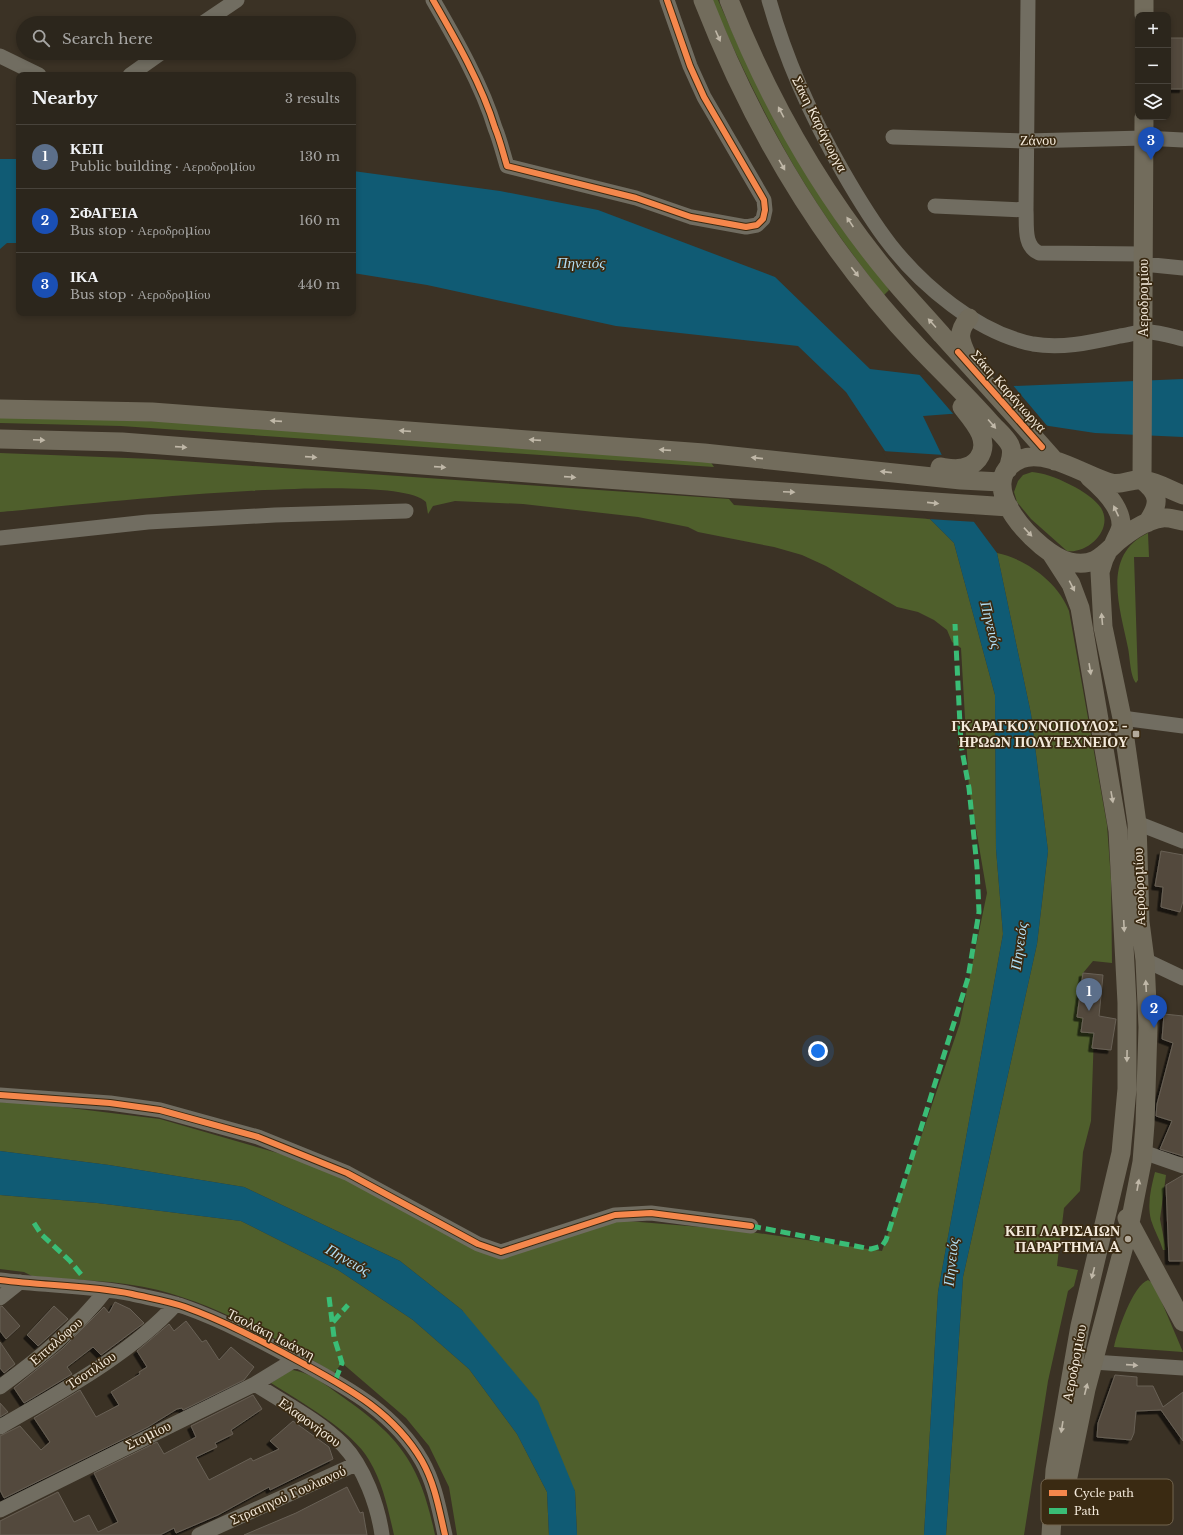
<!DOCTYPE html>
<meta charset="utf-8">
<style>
body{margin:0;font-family:"Libre Baskerville",serif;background:#383229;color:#f1f3f6}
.controls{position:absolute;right:12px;top:12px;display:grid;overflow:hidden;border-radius:8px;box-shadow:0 2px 6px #0003}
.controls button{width:36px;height:36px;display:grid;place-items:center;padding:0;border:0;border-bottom:1px solid #48433b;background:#2c261c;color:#f1f3f6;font:20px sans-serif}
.you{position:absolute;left:818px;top:1051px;width:14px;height:14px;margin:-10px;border:3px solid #fff;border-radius:50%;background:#1a73e8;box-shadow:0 0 0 6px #1a73e833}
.badge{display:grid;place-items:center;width:26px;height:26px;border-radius:50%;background:#1a73e8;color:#fff;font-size:13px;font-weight:700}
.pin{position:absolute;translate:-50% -33px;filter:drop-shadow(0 1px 2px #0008)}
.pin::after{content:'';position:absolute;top:21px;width:14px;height:12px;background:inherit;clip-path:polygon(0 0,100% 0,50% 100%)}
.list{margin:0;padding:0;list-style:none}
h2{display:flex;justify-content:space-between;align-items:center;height:52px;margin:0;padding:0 16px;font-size:17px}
h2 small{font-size:13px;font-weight:400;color:#a6a5a3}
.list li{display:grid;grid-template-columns:26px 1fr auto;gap:12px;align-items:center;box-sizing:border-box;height:64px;padding:0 16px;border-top:1px solid #48433b}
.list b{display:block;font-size:15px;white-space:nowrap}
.list p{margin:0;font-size:13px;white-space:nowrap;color:#a6a5a3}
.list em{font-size:13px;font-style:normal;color:#a6a5a3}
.icon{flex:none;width:22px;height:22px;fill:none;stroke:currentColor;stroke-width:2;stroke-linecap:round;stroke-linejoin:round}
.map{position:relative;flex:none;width:1183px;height:1535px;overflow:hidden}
.search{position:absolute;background:#2c261c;box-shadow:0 2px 6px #0003;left:16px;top:16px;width:340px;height:44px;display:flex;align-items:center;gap:10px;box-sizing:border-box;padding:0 14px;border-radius:22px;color:#a6a5a3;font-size:15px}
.panel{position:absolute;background:#2c261c;box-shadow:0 2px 6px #0003;left:16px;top:72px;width:340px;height:244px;border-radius:8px}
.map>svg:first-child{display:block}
</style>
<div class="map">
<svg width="1183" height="1535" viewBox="0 0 1183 1535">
<defs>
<filter id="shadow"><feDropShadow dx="-3.5" dy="3.5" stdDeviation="0" flood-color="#0009"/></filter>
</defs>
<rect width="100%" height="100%" fill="#3b3225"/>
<path fill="#4f5f2c" d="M711 0H718L738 45 889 290 884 295C857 261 831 226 808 189 770 129 741 64 711 0Z
M0 415 172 422 710 461 714 467 121 426 0 423Z
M0 453 153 459 729 499 734 505 930 519 954 543 995 695 996 849 1003 934 938 1292 924 1535H577L575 1491 462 1310 400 1261 244 1187 109 1165 0 1151V1102L38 1104 160 1119 347 1173 498 1251 603 1219 737 1230 882 1251 960 1023 987 893 969 788 961 648 952 642 947 630 934 620 918 612 897 607 826 566 802 555 774 547 698 532 688 527 638 517 523 504 455 501 433 506 428 514 426 502C394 468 61 507 0 512Z
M1032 472C1051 473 1091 492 1101 508 1114 529 1088 554 1067 551L1031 519 1017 502 1014 492 1018 481 1023 475Z
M1148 533 1149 557H1134L1138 680 1136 683C1130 676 1130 657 1128 648 1120 608 1101 555 1148 533Z
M997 553C1026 559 1058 582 1069 611L1107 825 1111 880 1112 963 1093 961 1083 973 1077 1017 1083 1018 1081 1031 1094 1033 1091 1121 1083 1152 1080 1191 1064 1208 1057 1266 1078 1270 1074 1286 1068 1291 1048 1381 1024 1535H946L963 1277 1037 944 1048 851 1031 714Z
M1155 1172 1166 1175 1160 1219 1166 1250H1163C1160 1240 1154 1230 1151 1220 1147 1204 1151 1188 1155 1172Z
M0 1195 97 1203 241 1221 338 1270 413 1320 469 1369 517 1434 547 1492 549 1535H457L449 1487 429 1446 406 1418 342 1363 334 1373C279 1340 220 1306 158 1290 118 1280 75 1280 34 1277L24 1272 0 1269Z
M1148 1280 1154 1284 1183 1352 1114 1347C1117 1332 1133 1285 1148 1280Z
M291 1370C307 1371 325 1384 337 1393 398 1435 420 1461 435 1535H394C388 1509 383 1483 369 1460 353 1431 299 1401 271 1383Z"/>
<path fill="#105b74" d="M0 159H19V243H7L0 249Z
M353 171 500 191 598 210 775 277 870 369 1014 386 1183 379V437L1095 433 963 413 923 416 974 522 997 553 1031 714 1048 851 1037 944 963 1277 946 1535H924L938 1292 1003 934 996 849 995 695 954 543 930 519 846 392 798 346 616 326 427 285 353 273Z
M0 1151 109 1165 244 1187 400 1261 462 1310 538 1401 575 1491 577 1535H549L547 1492 517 1434 469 1369 413 1320 338 1270 241 1221 97 1203 0 1195Z"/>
<path fill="#3b3225" d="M918 373 1011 383 1049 428 963 415 955 416Z
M882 451 944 455 977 522 927 519Z"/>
<path fill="#534a3d" stroke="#686055" filter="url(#shadow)" d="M1168 38H1183V89H1168Z
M1161 851 1183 855V901L1180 912 1161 907 1163 887 1155 886Z
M1083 973 1103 975 1099 1016 1116 1019 1111 1050 1092 1048 1094 1033 1081 1032 1083 1018 1077 1017Z
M1164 1014 1183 1016V1156L1160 1149 1172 1121 1156 1116 1157 1104 1173 1043 1162 1039Z
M1183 1175V1261H1169L1166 1185Z
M115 1302 130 1309 144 1323 101 1355 93 1347 67 1367 72 1374 24 1403 14 1388 62 1349 104 1307 109 1313Z
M2 1306 20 1326 6 1339 0 1331V1307Z
M54 1306 68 1319 38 1346 27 1335Z
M186 1321 202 1342 206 1340 219 1360 231 1347 254 1367 244 1380 183 1410 182 1408 177 1409 148 1427 4 1498 0 1490V1436L20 1426 41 1450 50 1442 34 1418 80 1390 96 1417 119 1405 111 1392 140 1374 139 1372 147 1367 137 1351 169 1324 174 1331Z
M0 1342 15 1364 4 1373 0 1368Z
M1115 1375 1137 1377V1386H1153L1163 1407 1183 1392V1441L1161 1410 1136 1411 1134 1433 1131 1440 1097 1437 1098 1423Z
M253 1395 262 1409 231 1430 233 1434 215 1443 217 1447 196 1457 209 1480 251 1458 253 1461 279 1449 270 1441 293 1421 329 1447 333 1459 270 1490 269 1487 218 1515 176 1533 174 1528 160 1535H0V1521L58 1492 74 1522 89 1515 98 1532 118 1522 94 1473 157 1442 164 1454 196 1437 191 1426Z
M0 1403 8 1412 0 1417Z
M347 1487 360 1513 363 1512 367 1535H244L296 1513Z"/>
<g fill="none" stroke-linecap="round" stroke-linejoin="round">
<path stroke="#716d61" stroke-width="15" d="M433 0C455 38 482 85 495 128 500 140 503 153 507 166L636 198 691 217 746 227 757 225 763 219 765 210 764 200 704 97 690 66 667 0
M769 0C786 61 812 118 843 172 874 226 901 267 952 305 976 323 1003 338 1033 344 1063 349 1092 342 1120 336 1128 335 1137 332 1144 332 1157 331 1171 336 1183 339
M1028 0 1026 210C1027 225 1023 246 1039 253L1143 254
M203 23 237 0
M0 56 39 75
M130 75 161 53
M893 137 1026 141 1144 138 1183 140
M935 206 1026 210
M1143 264 1183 268
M0 538 148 522 275 515 406 511
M1122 718 1183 726
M1137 823 1183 841
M1145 960 1183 978
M0 1095 110 1103 160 1110 258 1137 347 1173 478 1244 501 1252 615 1215 651 1213 751 1226
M1143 1152 1183 1166
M0 1280C44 1286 88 1285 132 1294 149 1298 168 1301 185 1307 227 1322 265 1343 304 1364 350 1389 395 1414 422 1461 435 1484 439 1509 445 1535
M0 1298 20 1282
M1093 1362 1183 1368
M255 1384C284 1403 319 1420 343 1445 364 1467 378 1506 382 1535
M0 1387C38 1359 77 1328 106 1290
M0 1427C58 1393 131 1354 176 1304
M0 1510 255 1384 296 1359
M199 1535 356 1464"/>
<path stroke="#726c5c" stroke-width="19" d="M703 0C753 128 824 248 919 348 943 373 968 397 990 422 996 429 1006 437 1010 445 1014 453 1010 461 1008 469
M729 0C768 99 822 194 890 276 906 296 925 315 942 335 980 377 1018 419 1055 461
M1144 0V15
M969 360C961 342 955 334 969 318
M0 409 152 412 704 453 961 480 1001 482
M0 439 122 442 723 488 1009 507
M940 467C947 468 955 470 962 468 968 467 974 464 978 459 992 441 973 421 962 407
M1089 477C1102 488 1122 507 1121 526 1120 533 1115 539 1113 546
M1142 480 1144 117
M1142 480C1160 494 1160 504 1147 523
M1183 495C1170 490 1157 482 1143 480 1132 478 1122 486 1111 483 1086 476 1047 449 1021 459 968 481 1039 555 1070 562 1094 567 1102 556 1117 542 1129 532 1146 520 1162 518 1169 517 1176 520 1183 521
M1127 1218 1183 1322
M1063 1501 1086 1389 1130 1223 1142 1162 1145 1124 1148 1027 1145 960 1140 922 1137 823 1122 718 1103 627 1100 572 1104 559 1107 553
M1051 1535 1055 1470 1070 1383 1080 1326 1121 1153 1127 1089V1003L1118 831 1080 608 1071 584 1051 553"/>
<path stroke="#3abd76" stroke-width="5" stroke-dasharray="10 5" stroke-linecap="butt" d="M34 1223 41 1234 70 1261 84 1278
M751 1226 871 1249 882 1246 886 1240 968 978 979 912 977 867 969 788 961 745 955 624
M329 1297 334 1337 342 1363 335 1381
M333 1322 348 1305"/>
<g stroke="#3a2a12" stroke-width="8">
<path id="cycleway" d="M433 0C455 38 482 85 495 128 500 140 503 153 507 166L636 198 691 217 746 227 757 225 763 219 765 210 764 200 704 97 690 66 667 0
M958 352 1042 447
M0 1095 110 1103 160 1110 258 1137 347 1173 478 1244 501 1252 615 1215 651 1213 751 1226
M0 1280C44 1286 88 1285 132 1294 149 1298 168 1301 185 1307 227 1322 265 1343 304 1364 350 1389 395 1414 422 1461 435 1484 439 1509 445 1535"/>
</g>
<use href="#cycleway" stroke="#f5874c" stroke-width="6"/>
</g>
<defs><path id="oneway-solid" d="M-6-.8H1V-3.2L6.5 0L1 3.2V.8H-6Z"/></defs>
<g fill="#c0b8a8">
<use href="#oneway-solid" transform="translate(718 36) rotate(66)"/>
<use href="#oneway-solid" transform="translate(781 112) rotate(-118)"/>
<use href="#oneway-solid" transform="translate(782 165) rotate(60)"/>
<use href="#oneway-solid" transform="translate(850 222) rotate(-124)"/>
<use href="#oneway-solid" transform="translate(855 272) rotate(52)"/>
<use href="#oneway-solid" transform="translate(932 323) rotate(-132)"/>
<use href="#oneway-solid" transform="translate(276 421) rotate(-176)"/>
<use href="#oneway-solid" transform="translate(992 424) rotate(49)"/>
<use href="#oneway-solid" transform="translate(405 431) rotate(-176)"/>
<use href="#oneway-solid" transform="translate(39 440) rotate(2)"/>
<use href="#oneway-solid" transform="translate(535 440) rotate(-176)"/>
<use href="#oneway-solid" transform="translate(181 447) rotate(4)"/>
<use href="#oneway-solid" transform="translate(665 450) rotate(-176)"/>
<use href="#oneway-solid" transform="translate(311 457) rotate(4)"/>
<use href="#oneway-solid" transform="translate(757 458) rotate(-174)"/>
<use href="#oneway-solid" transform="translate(440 467) rotate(4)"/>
<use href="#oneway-solid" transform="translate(886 472) rotate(-174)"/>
<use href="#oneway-solid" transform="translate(570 477) rotate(4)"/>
<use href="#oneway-solid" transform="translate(789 492) rotate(3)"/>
<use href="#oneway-solid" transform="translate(933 503) rotate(6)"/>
<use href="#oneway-solid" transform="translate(1116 511) rotate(-115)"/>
<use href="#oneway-solid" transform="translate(1028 532) rotate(47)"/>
<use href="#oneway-solid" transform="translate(1072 586) rotate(63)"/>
<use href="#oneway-solid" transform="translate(1102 619) rotate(-95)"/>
<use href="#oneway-solid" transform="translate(1090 669) rotate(81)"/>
<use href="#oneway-solid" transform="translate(1112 797) rotate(80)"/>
<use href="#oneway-solid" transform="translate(1124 926) rotate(87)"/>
<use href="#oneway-solid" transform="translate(1146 986) rotate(-93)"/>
<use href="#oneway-solid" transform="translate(1127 1056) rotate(91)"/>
<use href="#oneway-solid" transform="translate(1138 1185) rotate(-80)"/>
<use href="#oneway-solid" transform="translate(1093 1273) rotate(104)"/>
<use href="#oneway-solid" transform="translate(1086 1389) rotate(-76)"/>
<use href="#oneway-solid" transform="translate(1062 1427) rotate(99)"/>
</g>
<use fill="#c0b8aa" href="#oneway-solid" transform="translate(1132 1365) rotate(4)"/>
<g fill="#b3aa9b" stroke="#3a2a12" stroke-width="1.5">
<rect x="1132" y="730" width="8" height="8" rx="2"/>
<circle cx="1128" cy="1239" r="4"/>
</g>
<g text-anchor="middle" stroke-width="3.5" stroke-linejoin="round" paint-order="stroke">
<g font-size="14" fill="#f4eadb" stroke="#3a2a12">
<text transform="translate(820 124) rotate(63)" y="5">Σάκη Καράγιωργα</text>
<text transform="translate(1038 140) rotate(-1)" y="5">Ζάνου</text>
<text transform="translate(1143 298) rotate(-90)" y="5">Αεροδρομίου</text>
<text transform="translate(1009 391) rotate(48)" y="5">Σάκη Καράγιωργα</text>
<text transform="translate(1139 887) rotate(-92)" y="5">Αεροδρομίου</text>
<text transform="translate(271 1334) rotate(27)" y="5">Τσολάκη Ιωάννη</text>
<text transform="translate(56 1341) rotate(-41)" y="5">Επταλόφου</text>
<text transform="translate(1074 1363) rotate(-79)" y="5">Αεροδρομίου</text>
<text transform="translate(91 1370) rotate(-34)" y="5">Τσοτιλίου</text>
<text transform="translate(310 1422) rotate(36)" y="5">Ελαφονήσου</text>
<text transform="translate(148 1435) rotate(-26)" y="5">Στομίου</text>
<text transform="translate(288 1495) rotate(-24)" y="5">Στρατηγού Γουλιανού</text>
</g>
<g font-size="14" font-weight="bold" fill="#f4eadb" stroke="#3a2a12" text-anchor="end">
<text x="1128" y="731">ΓΚΑΡΑΓΚΟΥΝΟΠΟΥΛΟΣ -<tspan x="1128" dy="16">ΗΡΩΩΝ ΠΟΛΥΤΕΧΝΕΙΟΥ</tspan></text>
<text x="1120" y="1236">ΚΕΠ ΛΑΡΙΣΑΙΩΝ<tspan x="1120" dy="16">ΠΑΡΑΡΤΗΜΑ A</tspan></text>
</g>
<g font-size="15" font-style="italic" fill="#b2def4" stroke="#3a2a12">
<text x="581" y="268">Πηνειός</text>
<text transform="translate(991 625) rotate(76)" y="5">Πηνειός</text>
<text transform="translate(1019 946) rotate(-82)" y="5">Πηνειός</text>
<text transform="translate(348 1260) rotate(30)" y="5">Πηνειός</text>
<text transform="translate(951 1262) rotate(-84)" y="5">Πηνειός</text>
</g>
</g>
<rect x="1041" y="1479" width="132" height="46" rx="6" fill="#3a2a12" stroke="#72644e" stroke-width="1"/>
<rect x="1049" y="1490" width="18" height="6" fill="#f5874c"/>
<rect x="1049" y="1508" width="18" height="6" fill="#3abd76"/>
<g font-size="11" fill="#f4eadb">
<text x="1074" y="1497">Cycle path</text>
<text x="1074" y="1515">Path</text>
</g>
</svg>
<div class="controls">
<button>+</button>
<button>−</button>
<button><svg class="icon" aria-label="layers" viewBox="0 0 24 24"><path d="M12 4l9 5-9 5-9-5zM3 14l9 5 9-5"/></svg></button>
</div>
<div class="you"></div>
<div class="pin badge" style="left:1089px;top:1011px;background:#5c6f8a">1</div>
<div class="pin badge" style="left:1154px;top:1028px;background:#1a4fb4">2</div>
<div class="pin badge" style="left:1151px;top:160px;background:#1a4fb4">3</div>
<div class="search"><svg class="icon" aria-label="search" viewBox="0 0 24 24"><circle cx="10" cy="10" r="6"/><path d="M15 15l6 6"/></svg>Search here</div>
<section class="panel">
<h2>Nearby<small>3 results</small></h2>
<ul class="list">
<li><span class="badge" style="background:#5c6f8a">1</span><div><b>ΚΕΠ</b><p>Public building · Αεροδρομίου</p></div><em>130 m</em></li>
<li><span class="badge" style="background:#1a4fb4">2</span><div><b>ΣΦΑΓΕΙΑ</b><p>Bus stop · Αεροδρομίου</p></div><em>160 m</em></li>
<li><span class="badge" style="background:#1a4fb4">3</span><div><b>ΙΚΑ</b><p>Bus stop · Αεροδρομίου</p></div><em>440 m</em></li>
</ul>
</section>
</div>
